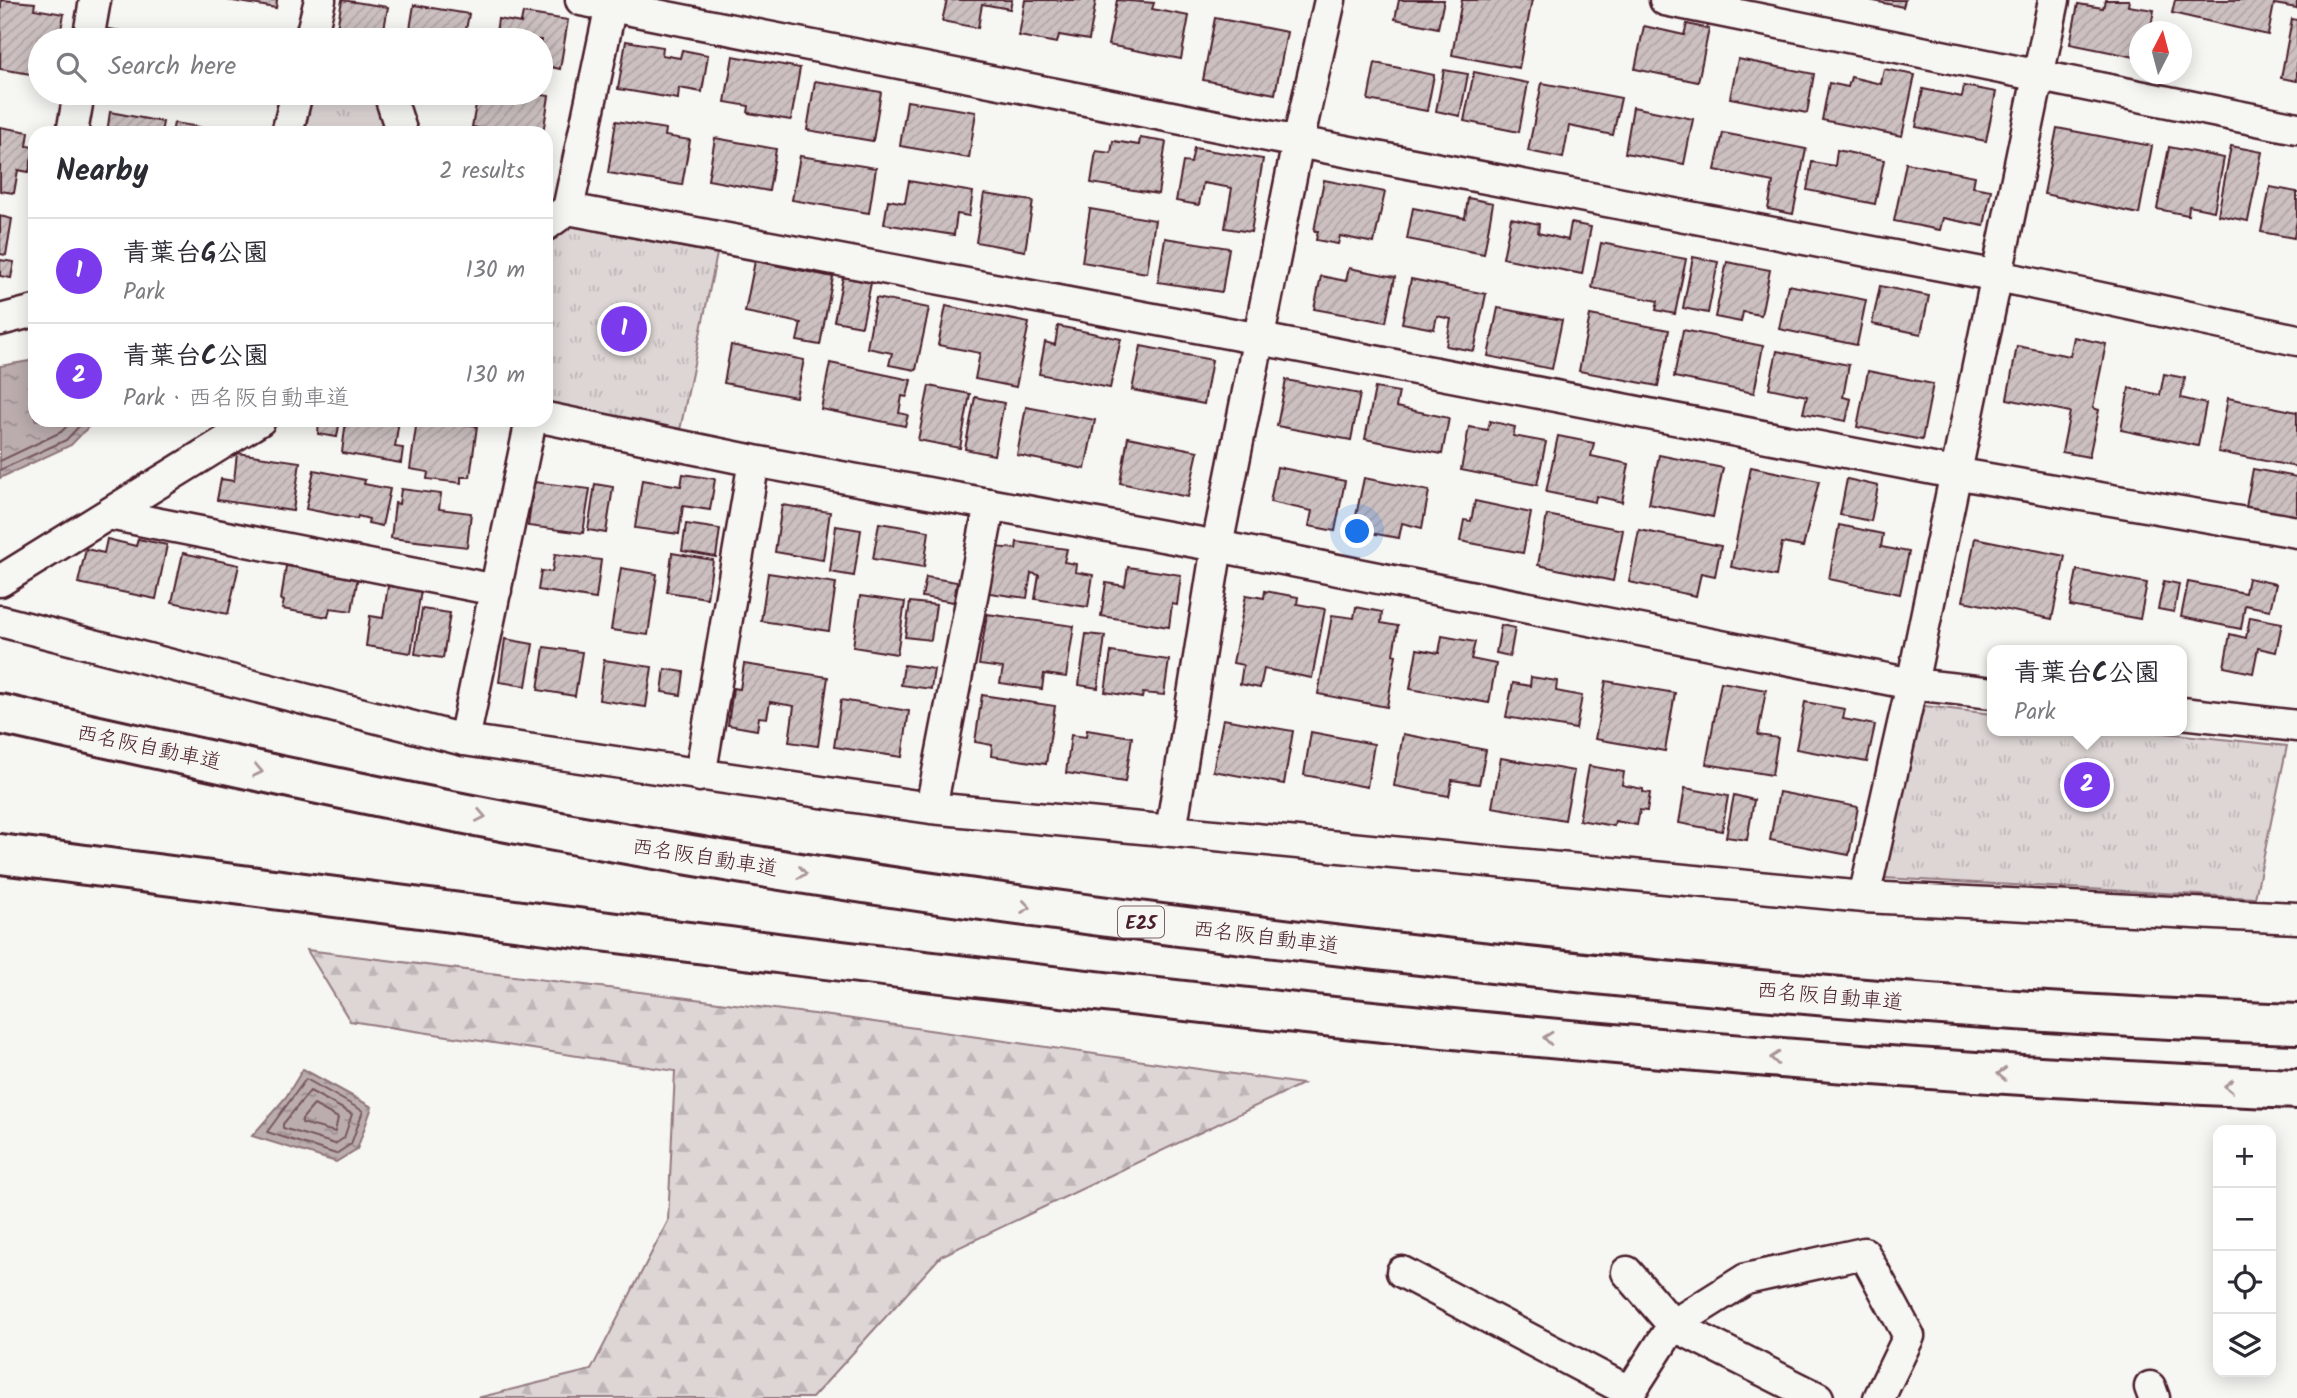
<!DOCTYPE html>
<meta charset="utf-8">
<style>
body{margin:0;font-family:Kalam,"Klee One",sans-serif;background:#f7f7f7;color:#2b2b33}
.controls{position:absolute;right:21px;bottom:21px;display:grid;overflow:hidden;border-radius:14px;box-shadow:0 4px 18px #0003}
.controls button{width:63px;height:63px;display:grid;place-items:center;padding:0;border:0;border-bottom:2px solid #e1e1e2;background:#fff;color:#2b2b33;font:35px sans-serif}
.compass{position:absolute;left:2129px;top:21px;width:63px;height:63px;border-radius:50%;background:#fff;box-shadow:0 4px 18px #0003;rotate:6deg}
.you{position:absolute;left:1358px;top:532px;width:24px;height:24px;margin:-18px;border:5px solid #fff;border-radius:50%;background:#1a73e8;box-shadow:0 0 0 10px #1a73e833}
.badge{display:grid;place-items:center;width:46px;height:46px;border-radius:50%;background:#7c3aed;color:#fff;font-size:23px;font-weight:700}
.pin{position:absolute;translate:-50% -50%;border:4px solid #fff;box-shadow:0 2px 7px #0006}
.popup{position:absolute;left:1987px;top:645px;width:200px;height:91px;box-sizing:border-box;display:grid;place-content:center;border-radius:14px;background:#fff;filter:drop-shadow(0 2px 5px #0005);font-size:23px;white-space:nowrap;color:#7c7c81}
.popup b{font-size:26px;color:#2b2b33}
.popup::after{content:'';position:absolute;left:50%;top:100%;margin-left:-14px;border:14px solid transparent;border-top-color:#fff}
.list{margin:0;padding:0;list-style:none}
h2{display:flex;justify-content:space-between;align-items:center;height:91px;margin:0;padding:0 28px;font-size:30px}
h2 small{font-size:23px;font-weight:400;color:#7c7c81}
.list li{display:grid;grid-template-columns:46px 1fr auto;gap:21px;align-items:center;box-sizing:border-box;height:105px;padding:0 28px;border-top:2px solid #e1e1e2}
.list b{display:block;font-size:26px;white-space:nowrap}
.list p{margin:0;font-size:23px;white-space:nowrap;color:#7c7c81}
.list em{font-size:23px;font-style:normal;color:#7c7c81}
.icon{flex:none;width:38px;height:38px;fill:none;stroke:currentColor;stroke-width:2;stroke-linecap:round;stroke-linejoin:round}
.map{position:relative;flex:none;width:2297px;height:1398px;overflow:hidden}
.search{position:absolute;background:#fff;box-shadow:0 4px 18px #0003;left:28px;top:28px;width:525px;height:77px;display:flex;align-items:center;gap:18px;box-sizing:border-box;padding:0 24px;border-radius:38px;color:#7c7c81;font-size:26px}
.panel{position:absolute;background:#fff;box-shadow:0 4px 18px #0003;left:28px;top:126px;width:525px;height:301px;border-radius:21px}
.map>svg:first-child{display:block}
</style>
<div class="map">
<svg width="2297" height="1398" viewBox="0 0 2297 1398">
<defs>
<pattern id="forest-firs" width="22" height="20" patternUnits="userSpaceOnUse" patternTransform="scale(1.75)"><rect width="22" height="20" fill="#ddd6d5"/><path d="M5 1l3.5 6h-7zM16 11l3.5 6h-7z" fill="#bfb7b7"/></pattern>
<pattern id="park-tufts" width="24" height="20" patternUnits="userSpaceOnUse" patternTransform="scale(1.75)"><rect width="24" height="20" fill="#ddd6d5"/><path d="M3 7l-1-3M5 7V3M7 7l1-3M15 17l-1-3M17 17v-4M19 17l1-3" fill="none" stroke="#bfb7b7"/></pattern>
<pattern id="water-ripples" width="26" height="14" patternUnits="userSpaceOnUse" patternTransform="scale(1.75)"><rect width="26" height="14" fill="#bbadae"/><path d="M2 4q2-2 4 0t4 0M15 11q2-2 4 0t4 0" fill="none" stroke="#9a8c8e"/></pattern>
<pattern id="building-hatch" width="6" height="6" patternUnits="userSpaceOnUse" patternTransform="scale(1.75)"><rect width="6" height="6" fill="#ccc1c0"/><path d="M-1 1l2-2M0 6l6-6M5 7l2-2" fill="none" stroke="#b1a5a5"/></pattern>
</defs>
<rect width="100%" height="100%" fill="#f6f6f2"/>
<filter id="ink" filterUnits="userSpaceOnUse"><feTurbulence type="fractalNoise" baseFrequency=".0143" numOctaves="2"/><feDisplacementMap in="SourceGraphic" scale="14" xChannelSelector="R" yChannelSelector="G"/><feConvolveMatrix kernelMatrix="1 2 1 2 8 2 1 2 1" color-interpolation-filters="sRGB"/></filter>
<g filter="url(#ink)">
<path fill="url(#forest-firs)" stroke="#947a80" stroke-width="2" d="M307 950 846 1018 1302 1084 941 1256 812 1398H477L591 1370 668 1221 675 1071 350 1021Z"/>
<path fill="url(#park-tufts)" stroke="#947a80" stroke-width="2" d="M310 93H368L377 95 390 133H306Z
M566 225 717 254 680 430 546 404V240Z
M1925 706 1992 714 1993 731H2147L2287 746 2255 898 1883 878 1881 823Z"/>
<path fill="url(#water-ripples)" stroke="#8e747a" stroke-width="2" d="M35 360V420H95L71 445 0 478V366Z
M303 1069 372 1107 357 1149 336 1162 252 1136 286 1097Z"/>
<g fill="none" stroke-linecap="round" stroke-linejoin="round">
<path stroke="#77585f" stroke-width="2" d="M0 461 61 432 73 420
M0 470 66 440 85 420
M306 1079 363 1111 351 1144 336 1154 267 1132Z
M310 1091 352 1114 344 1138 335 1144 283 1128V1124Z
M314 1105 338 1118 335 1132 302 1123V1119Z"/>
</g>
<path fill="url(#building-hatch)" stroke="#4a1f2b" stroke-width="2" d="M1 0 35 3 34 9 64 14 59 40H40V64L37 75 0 69Z
M227 0H277L276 8Z
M342 0 388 7 382 40H335Z
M947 0H1012L1010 9 982 4 978 28 942 21Z
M1025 0H1096L1089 40 1059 35 1057 43 1019 36Z
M1117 0 1154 3 1152 9 1189 16 1181 59 1108 45Z
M1399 0H1444L1438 28 1395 19Z
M1462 0H1532L1519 68 1452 55Z
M1869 0H1905L1903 7Z
M2105 0H2129L2128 6 2154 10 2150 32H2140V58L2070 44 2078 4 2103 8Z
M2175 0H2297V8L2274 4 2268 35 2172 13Z
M414 5 469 14 464 40H441L409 35Z
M523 13 568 20 560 69 542 65 541 71V40H495L498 19 521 23Z
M1215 18 1287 32 1275 94 1203 80Z
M2292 19 2297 20V81L2281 78Z
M1687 24 1709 29 1698 82 1635 69 1644 26 1684 35Z
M109 29 164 38 175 40H107Z
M626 41 663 47 662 55 680 58 682 50 708 55 702 92 679 88 678 99 618 89Z
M733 56 800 68 791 120 748 113 749 106 725 102Z
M1738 59 1814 74 1807 113 1730 98Z
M1375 63 1434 75 1427 111 1368 100Z
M1884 69 1915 75 1902 136 1822 120 1829 83 1848 87 1851 77 1881 84Z
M1444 70 1468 74 1460 116 1436 111Z
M1474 72 1528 83 1519 132 1464 121Z
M815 81 881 92 873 141 807 130Z
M1542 83 1621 98 1613 135 1569 126 1563 158 1528 151Z
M1964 86 1996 92 1986 141 1916 127 1923 89 1962 97Z
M478 93H531L549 96 543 133H510L472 127Z
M907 101 976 112 969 158 900 146Z
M1633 107 1693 119 1684 164 1625 153Z
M110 112 163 122 161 133H107Z
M616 121 666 129 665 136 690 140 682 185 608 173Z
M174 123 200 127 199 133H172Z
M0 127 29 132 27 146 34 147 29 172 18 170 14 193 0 191Z
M2057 128 2152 146 2139 214 2044 194Z
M1723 133 1806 149 1793 214 1768 209 1773 182 1715 170Z
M715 138 776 149 769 191 708 180Z
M1140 138 1166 142 1158 194 1091 183 1096 151 1111 153 1113 141 1139 145Z
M2231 146 2262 152 2248 221 2218 215Z
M2169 147 2224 158 2214 211 2189 206 2188 215 2157 209Z
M1194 148 1263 159 1251 232 1225 228 1232 188 1203 183 1199 205 1176 201 1183 162 1191 163Z
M1837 150 1884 160 1875 204 1807 190 1812 162 1835 166Z
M800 156 876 168 869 213 792 200Z
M1906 163 1975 176 1973 187 1991 190 1984 226 1943 218 1940 230 1894 221Z
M1324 180 1385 192 1374 243 1340 236 1338 244 1316 240 1318 231H1314Z
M909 181 973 192 969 216 957 214 954 235 884 224 888 200 905 203Z
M2270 187 2297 192V220L2294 238 2261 232Z
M984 194 1033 201 1025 251 976 242Z
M1468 198 1493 203 1484 254 1407 239 1413 208 1465 218Z
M1090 209 1155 220 1147 273 1082 262Z
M0 216 12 219 6 255 0 254Z
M1511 218 1539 224 1538 233 1568 240 1571 223 1591 227 1582 274 1503 258Z
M1165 238 1229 248 1222 292 1158 282Z
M1601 243 1686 259 1675 314 1656 310 1658 301 1592 288Z
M1693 257 1718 262 1708 313 1683 308Z
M0 260 14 262 11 278 0 276Z
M755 261 833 277 820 345 797 341 801 323 745 312Z
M1727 262 1770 270 1761 315 1743 312 1741 322 1715 317Z
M1349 268 1395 277 1386 322 1314 309 1321 276 1346 281Z
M843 277 871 283 862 326 834 321Z
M1411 279 1486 294 1474 351 1446 346 1451 319 1437 316 1434 329 1402 323Z
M1788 285 1866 300 1857 345 1779 329Z
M1880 286 1929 296 1921 334 1872 324Z
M876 298 929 308 916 370 889 365 892 353 867 348Z
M946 306 1029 323 1016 387 975 379 980 353 938 345Z
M1498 308 1562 320 1552 369 1488 356Z
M1590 315 1669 330 1658 386 1579 371Z
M1058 326 1121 339 1110 388 1039 374 1045 342 1055 345Z
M1683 330 1763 346 1754 393 1674 377Z
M2074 337 2106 344 2093 408 2099 410 2089 457 2062 452 2070 412 2007 399 2017 346 2070 356Z
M731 345 804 360 796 397 724 383Z
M1141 346 1212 360 1204 404 1132 390Z
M1777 351 1849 365 1843 397 1851 399 1846 421 1803 413 1807 396 1769 388Z
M830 363 911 380 907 397 902 396 899 413 908 415 905 426 821 409Z
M1868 371 1933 384 1922 440 1857 427Z
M2164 374 2185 378 2181 398 2206 404 2198 446 2121 430 2129 388 2160 395Z
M1286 380 1360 394 1351 440 1277 426Z
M929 386 970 394 960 448 918 440Z
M1375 388 1399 392 1396 407 1449 418 1442 454 1365 439Z
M975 397 1004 403 994 455 965 449Z
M2228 398 2297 412V467L2218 452Z
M1026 407 1095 420 1085 469 1017 455Z
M319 420H340L337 437 318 434Z
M346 420H399L395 447 403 448 401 463 342 453Z
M417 420H437L477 426 470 477H461V483L427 479 428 472 410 469Z
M1490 421 1515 427 1513 436 1546 442 1537 485 1461 470 1469 427 1488 430Z
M1558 436 1594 443 1591 456 1629 464 1622 502 1596 496 1595 502 1546 492Z
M1128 437 1198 451 1188 497 1120 483Z
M237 453 300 462 293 511 217 500 221 479 234 481Z
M1659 455 1723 468 1713 517 1649 504Z
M1277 467 1345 481 1335 531 1309 526 1312 511 1270 502Z
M1751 467 1819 481 1803 547 1782 543 1776 576 1731 567Z
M2253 469 2297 477V516L2246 507Z
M314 470 365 480 364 484 390 489 382 526 368 523 369 519 358 516 357 519 306 509Z
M683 474 715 479 710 510 683 506 679 534 635 528 642 480 681 486Z
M1364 478 1429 491 1422 528 1402 523 1399 538 1353 530Z
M1847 479 1878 486 1871 521 1840 515Z
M534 482 590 489 583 533 528 526Z
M595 484 613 487 606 533 588 530Z
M401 489 441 494 439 509 471 513 467 547 391 538 395 503 399 504Z
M1475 501 1531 513 1523 553 1460 541 1464 520 1471 521Z
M782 505 830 512 823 560 775 552Z
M1547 515 1623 530 1613 581 1538 565Z
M879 523 929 531 924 567 873 559Z
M686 524 720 529 716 557 682 551Z
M1839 525 1883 534 1881 547 1909 552 1900 594 1829 579Z
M836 526 861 530 854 576 830 572Z
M1639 530 1721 546 1715 576 1701 573 1696 596 1629 582Z
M1975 538 2065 556 2052 619 1963 601Z
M107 539 136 546 138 539 167 545 156 599 78 583 86 549 104 553Z
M1017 542 1067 549 1064 562 1076 564 1075 572 1093 575 1088 607 1035 599 1039 575 1031 573 1027 598 989 593 996 547 1016 549Z
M183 553 239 565 228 614 172 602Z
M672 553 713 560 707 598 667 592Z
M555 554 601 560 596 599 538 590 541 571 552 572Z
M286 566 358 576 352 611 330 608 328 617 282 609 284 601 281 600Z
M1128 567 1181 575 1177 605 1172 604 1169 627 1101 616 1106 583 1125 586Z
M621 568 657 574 648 635 611 630Z
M2077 570 2147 583 2140 619 2070 606Z
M768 573 836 583 829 631 761 621Z
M926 577 957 582 954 602 922 597Z
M2248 578 2276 584 2270 610 2245 605 2241 629 2181 617 2188 582 2245 593Z
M2164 581 2179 584 2174 612 2158 609Z
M388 586 421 590 411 653 366 646 370 616 383 618Z
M1265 591 1298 597 1297 604 1325 609 1312 678 1264 669 1260 688 1240 684 1243 665 1233 663 1246 595 1264 598Z
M860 596 905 602 897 654 853 647Z
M910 602 936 605 931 640 905 637Z
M1356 607 1382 612 1381 623 1398 626 1393 654 1396 655 1387 707 1318 694 1332 615 1354 618Z
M422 609 450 613 443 658 415 654Z
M987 614 1074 626 1066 677 1044 674 1042 689 1000 683 1003 668 979 665Z
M2250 617 2282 623 2276 652 2258 648 2253 673 2224 667 2230 634 2246 638Z
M1501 625 1515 628 1510 656 1496 653Z
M1086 634 1105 636 1098 688 1079 685Z
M1442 636 1475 642 1471 659 1496 664 1489 703 1410 689 1417 649 1439 653Z
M505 639 533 644 526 686 499 682Z
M544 647 582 652 575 696 538 690Z
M1111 652 1169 660 1164 695 1143 693 1142 698 1105 692Z
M604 660 652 667 646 707 599 700Z
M744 664 828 677 818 746 789 742 794 706 770 702 767 718 759 717 757 730 728 725 733 688 740 689Z
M904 665 934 669 931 689 901 685Z
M665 669 684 672 681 695 662 692Z
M1531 677 1557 681 1556 691 1582 696 1576 729 1506 717 1513 683 1530 686Z
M1606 681 1675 693 1665 751 1595 739Z
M1721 682 1766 690 1758 735 1778 738 1772 775 1706 764Z
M982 695 1055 706 1046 764 991 756 992 745 975 742Z
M841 700 909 711 902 757 834 747Z
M1805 702 1845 709 1843 719 1875 725 1867 762 1796 749Z
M1223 719 1293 731 1284 784 1213 771Z
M1087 730 1132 737 1125 782 1066 773 1071 735 1086 737Z
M1311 732 1374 744 1367 787 1304 775Z
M1403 734 1486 750 1479 784 1452 780 1449 796 1394 786Z
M1501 758 1574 771 1565 820 1492 807Z
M1589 766 1624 772 1622 785 1643 789V792L1650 793 1647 811 1640 810 1637 825 1615 821 1614 826 1579 820Z
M1685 788 1728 796 1722 831 1679 823Z
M1779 792 1858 807 1849 855 1770 840Z
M1734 795 1754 800 1747 840 1726 837Z"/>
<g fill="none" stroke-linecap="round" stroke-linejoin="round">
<g stroke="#4a1f2b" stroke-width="35">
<path id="street" d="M581 0 1298 142 1998 276 2297 340
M1665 0 2297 128
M88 40 95 0
M310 40 320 0
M389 93 402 133
M72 133 79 93
M287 133 297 93
M568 209 1260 339 1954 473 2297 532
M546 225 568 209 612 0
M0 320 35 311
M546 418 754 461 1217 546 1912 684 1993 693
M109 514 496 590
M0 581 260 420
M0 621 464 740 931 808 1864 897 2297 918
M2182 713 2297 726
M464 740 531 420
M700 776 754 461
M931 808 990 504
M1171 831 1217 546 1298 142 1330 0
M1864 897 1912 684 2054 0
M1402 1272 1630 1392 1673 1325 1818 1398
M1627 1272 1673 1325 1746 1279 1864 1253 1909 1336 1879 1398
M2150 1387 2154 1398"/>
</g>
<g stroke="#4a1f2b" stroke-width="44">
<path id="highway" d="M0 714C201 759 402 804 605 840 858 886 1112 919 1367 949 1676 985 1986 1014 2297 1024
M0 854C763 951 1527 1059 2297 1089"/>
</g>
<use href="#street" stroke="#f6f6f2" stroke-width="30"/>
<use href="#highway" stroke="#f6f6f2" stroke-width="38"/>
</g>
<defs><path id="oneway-chevron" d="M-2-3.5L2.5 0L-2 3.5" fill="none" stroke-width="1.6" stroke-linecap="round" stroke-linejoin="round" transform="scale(1.75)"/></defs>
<g stroke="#a99598">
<use href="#oneway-chevron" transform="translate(258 771) rotate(12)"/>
<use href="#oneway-chevron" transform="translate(481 816) rotate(11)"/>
<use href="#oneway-chevron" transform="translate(802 873) rotate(9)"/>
<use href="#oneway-chevron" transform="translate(1026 907) rotate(8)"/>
<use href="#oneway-chevron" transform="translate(1548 1038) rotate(-174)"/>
<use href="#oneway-chevron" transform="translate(1775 1058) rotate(-175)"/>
<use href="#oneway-chevron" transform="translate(2002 1074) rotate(-177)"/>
<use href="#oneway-chevron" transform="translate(2229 1086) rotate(-178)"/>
</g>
</g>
<g text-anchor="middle" stroke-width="5" stroke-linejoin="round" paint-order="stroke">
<rect fill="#f6f6f2" stroke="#7e6067" stroke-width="2" x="1118" y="906.5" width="46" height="31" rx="5"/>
<g font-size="19" font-weight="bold" fill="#4a1f2b">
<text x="1141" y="929">E25</text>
</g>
<g font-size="21" fill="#4a1f2b" stroke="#f6f6f2">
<text transform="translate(149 747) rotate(12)" y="7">西名阪自動車道</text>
<text transform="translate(705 857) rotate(9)" y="7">西名阪自動車道</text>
<text transform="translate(1266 937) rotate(7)" y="7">西名阪自動車道</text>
<text transform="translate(1830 996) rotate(5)" y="7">西名阪自動車道</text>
</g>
</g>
</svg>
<div class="controls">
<button>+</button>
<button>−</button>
<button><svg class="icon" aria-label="locate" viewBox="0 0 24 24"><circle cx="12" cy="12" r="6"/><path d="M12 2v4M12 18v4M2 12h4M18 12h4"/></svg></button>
<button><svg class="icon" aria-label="layers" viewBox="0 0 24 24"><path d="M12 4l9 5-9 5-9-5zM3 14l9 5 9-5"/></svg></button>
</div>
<svg class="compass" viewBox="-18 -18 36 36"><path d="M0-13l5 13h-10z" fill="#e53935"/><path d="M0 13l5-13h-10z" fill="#7c7c81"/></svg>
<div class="you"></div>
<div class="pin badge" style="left:624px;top:329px">1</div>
<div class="pin badge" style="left:2087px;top:785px">2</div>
<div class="popup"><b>青葉台C公園</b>Park</div>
<div class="search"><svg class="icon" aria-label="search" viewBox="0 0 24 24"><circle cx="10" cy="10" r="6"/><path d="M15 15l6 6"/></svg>Search here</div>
<section class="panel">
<h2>Nearby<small>2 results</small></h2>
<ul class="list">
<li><span class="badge">1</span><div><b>青葉台G公園</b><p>Park</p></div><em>130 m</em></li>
<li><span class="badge">2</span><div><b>青葉台C公園</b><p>Park · 西名阪自動車道</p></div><em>130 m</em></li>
</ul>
</section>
</div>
